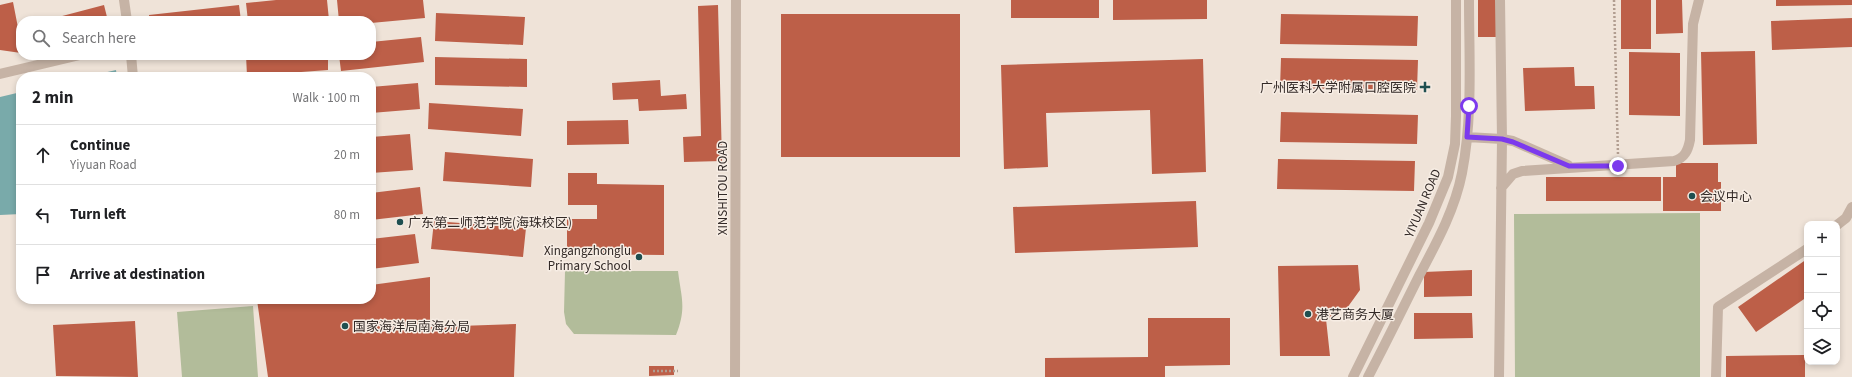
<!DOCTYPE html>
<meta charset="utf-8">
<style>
body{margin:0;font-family:"Source Sans 3","Noto Sans SC",sans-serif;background:#f2f2f2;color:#202124}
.controls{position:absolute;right:12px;bottom:12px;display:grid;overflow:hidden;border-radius:8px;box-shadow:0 2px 6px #0003}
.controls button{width:36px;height:36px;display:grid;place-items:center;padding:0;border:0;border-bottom:1px solid #e0e0e0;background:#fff;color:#202124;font:20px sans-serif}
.stop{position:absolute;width:12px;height:12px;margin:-9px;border:3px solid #7c3aed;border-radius:50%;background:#fff}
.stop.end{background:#7c3aed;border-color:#fff;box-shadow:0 1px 4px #0008}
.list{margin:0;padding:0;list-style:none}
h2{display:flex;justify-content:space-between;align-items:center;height:52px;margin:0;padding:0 16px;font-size:17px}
h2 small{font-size:13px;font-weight:400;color:#757577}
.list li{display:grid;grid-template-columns:26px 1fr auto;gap:12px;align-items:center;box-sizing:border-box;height:60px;padding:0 16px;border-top:1px solid #e0e0e0}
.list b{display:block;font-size:15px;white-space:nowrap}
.list p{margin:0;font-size:13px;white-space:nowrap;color:#757577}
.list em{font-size:13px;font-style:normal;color:#757577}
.icon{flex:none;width:22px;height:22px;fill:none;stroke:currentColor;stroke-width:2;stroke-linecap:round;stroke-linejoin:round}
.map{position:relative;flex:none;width:1852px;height:377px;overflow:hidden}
.search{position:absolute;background:#fff;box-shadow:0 2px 6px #0003;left:16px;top:16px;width:360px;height:44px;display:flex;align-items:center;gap:10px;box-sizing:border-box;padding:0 14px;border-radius:16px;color:#757577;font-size:15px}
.panel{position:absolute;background:#fff;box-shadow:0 2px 6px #0003;left:16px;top:72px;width:360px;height:232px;border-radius:16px}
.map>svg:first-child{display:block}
</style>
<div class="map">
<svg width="1852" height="377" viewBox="0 0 1852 377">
<rect width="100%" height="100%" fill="#efe3d8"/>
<path fill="#b2bc9a" d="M1700 213V377H1515L1514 214Z
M565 271H678C681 297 687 308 676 335L574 334 566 324 564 312Z
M253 306 258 377H182L177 312Z"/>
<path fill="#79aaaa" d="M116 70 117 77H86Z
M21 92V214L0 215V97Z"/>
<path fill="#bd5f48" d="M276 0H327L329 20 248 21 246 3Z
M337 0H423L425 18 371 23V21H339Z
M1011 0H1099V18H1011Z
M1113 0H1207V19L1113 20Z
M1478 0H1496V37H1478Z
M1621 0H1651V49H1621Z
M1656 0H1682L1683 33 1656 34Z
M1776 0H1852V5L1776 6Z
M13 2 21 43V53L0 50V5Z
M104 5 108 21H47V20Z
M239 5 241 21H149V15Z
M718 5 722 161 684 162 683 137 701 136 698 6Z
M436 13 525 17 523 45 435 41Z
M781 14H960V157H781Z
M1281 14 1418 16 1417 46 1280 44Z
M1852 18V47L1772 50 1771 21Z
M421 37 424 62 341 71 339 55H371V42Z
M1755 51 1757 144 1703 145 1701 52Z
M1629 52 1680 53V116L1629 115Z
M246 55H328V70L247 76Z
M435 57 527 59V87L435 85Z
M1281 58 1418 60 1417 90 1280 88Z
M1203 59 1206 172 1152 174 1150 110 1046 113 1048 167 1004 169 1001 65Z
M1574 67 1575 86H1594L1595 109 1525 111 1523 68Z
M660 80 661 96 686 94 687 109 639 111 638 99 613 100 612 83Z
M418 83 420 109 371 113V87Z
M429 103 523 109 521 136 428 129Z
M1281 112 1418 115 1417 144 1280 142Z
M628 120 629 144 567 145V121Z
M410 134 413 170 371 173V137Z
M445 152 533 159 531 187 443 181Z
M1278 159 1415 161 1414 191 1277 189Z
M1676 163H1718V182H1721V211H1663V177H1676Z
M568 173H597V184L664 185V255L567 254V219H597V205H568Z
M1546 177H1661V201H1546Z
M420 187 423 214 371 220V193Z
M1196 201 1198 247 1015 253 1013 207Z
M434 221 526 228 523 257 431 249Z
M415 234 419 263 371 269V239Z
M1807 259V297L1756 332 1738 307Z
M1358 265 1360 290 1347 308 1326 319 1330 356H1280L1278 266Z
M1472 270V296L1424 297V272Z
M430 277V327L516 324 514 377H268L257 300 371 299V285Z
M1414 313H1472L1473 338 1414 339Z
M1148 318H1230V365L1165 366V377H1045V358L1148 357Z
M135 321 138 377 56 376 53 325Z
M1805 355V377H1726V356Z
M649 366H674V375L649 376Z"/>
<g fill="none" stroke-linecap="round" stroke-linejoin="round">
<path stroke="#b19d90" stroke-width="2.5" stroke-dasharray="2 2" stroke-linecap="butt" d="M1614 0 1618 155
M653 371H678"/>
<path stroke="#c6b3a5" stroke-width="10" d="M124 0 127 21
M131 55 133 77
M0 74 80 55
M1467 137 1502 139 1513 141 1568 165
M1501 188 1513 174 1522 171 1674 161C1685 158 1688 150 1690 140L1693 24 1699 0
M1837 225 1846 218 1852 207
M735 377 736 0
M1353 377 1429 223 1448 177 1455 144 1456 116V0
M1368 377C1386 343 1403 308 1420 274 1437 242 1455 209 1462 173 1473 116 1469 57 1469 0
M1499 377 1502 139 1500 0
M1716 377 1718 307 1807 249"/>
</g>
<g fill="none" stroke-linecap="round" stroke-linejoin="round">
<path stroke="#7c3aed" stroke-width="5" d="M1469 106 1467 137 1502 139 1513 142 1569 166H1618"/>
</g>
<g fill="#1f4f50" stroke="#f7ede4" stroke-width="1.5">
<path d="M1423 81h4v4h4v4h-4v4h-4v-4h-4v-4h4z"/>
<circle cx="1692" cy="196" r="4"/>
<circle cx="400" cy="222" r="4"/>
<circle cx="639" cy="257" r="4"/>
<circle cx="1308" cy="314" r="4"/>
<circle cx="345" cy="326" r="4"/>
</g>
<g text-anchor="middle" stroke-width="3" stroke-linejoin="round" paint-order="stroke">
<g font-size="13" fill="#322926" stroke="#f7ede4" text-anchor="start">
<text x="1416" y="92" text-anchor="end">广州医科大学附属口腔医院</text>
<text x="1700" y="201">会议中心</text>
<text x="408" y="227">广东第二师范学院(海珠校区)</text>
<text x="631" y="255" text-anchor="end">Xingangzhonglu<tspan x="631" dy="15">Primary School</tspan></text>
<text x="1316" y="319">港艺商务大厦</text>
<text x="353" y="331">国家海洋局南海分局</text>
</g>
<g font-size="13" fill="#322926" stroke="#f7ede4">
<text transform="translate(722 188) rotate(-90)" y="5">XINSHITOU ROAD</text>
<text transform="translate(1422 203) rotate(-67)" y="5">YIYUAN ROAD</text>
</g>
</g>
</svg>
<div class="controls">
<button>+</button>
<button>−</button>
<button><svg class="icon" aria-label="locate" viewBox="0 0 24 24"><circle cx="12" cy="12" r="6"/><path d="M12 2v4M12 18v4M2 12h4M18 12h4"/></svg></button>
<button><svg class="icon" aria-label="layers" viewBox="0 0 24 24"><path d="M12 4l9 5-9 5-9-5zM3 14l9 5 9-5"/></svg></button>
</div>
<div class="stop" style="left:1469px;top:106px"></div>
<div class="stop end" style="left:1618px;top:166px"></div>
<div class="search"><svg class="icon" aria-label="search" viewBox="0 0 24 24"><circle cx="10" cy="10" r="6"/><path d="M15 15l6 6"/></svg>Search here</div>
<section class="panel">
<h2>2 min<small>Walk · 100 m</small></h2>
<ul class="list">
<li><svg class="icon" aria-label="ahead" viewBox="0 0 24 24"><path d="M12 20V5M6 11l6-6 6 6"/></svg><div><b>Continue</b><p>Yiyuan Road</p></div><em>20 m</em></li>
<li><svg class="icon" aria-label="left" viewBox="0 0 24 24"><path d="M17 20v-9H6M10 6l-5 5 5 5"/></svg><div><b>Turn left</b></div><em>80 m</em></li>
<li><svg class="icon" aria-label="arrive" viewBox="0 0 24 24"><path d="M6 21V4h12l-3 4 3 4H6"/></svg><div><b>Arrive at destination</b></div></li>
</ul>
</section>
</div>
